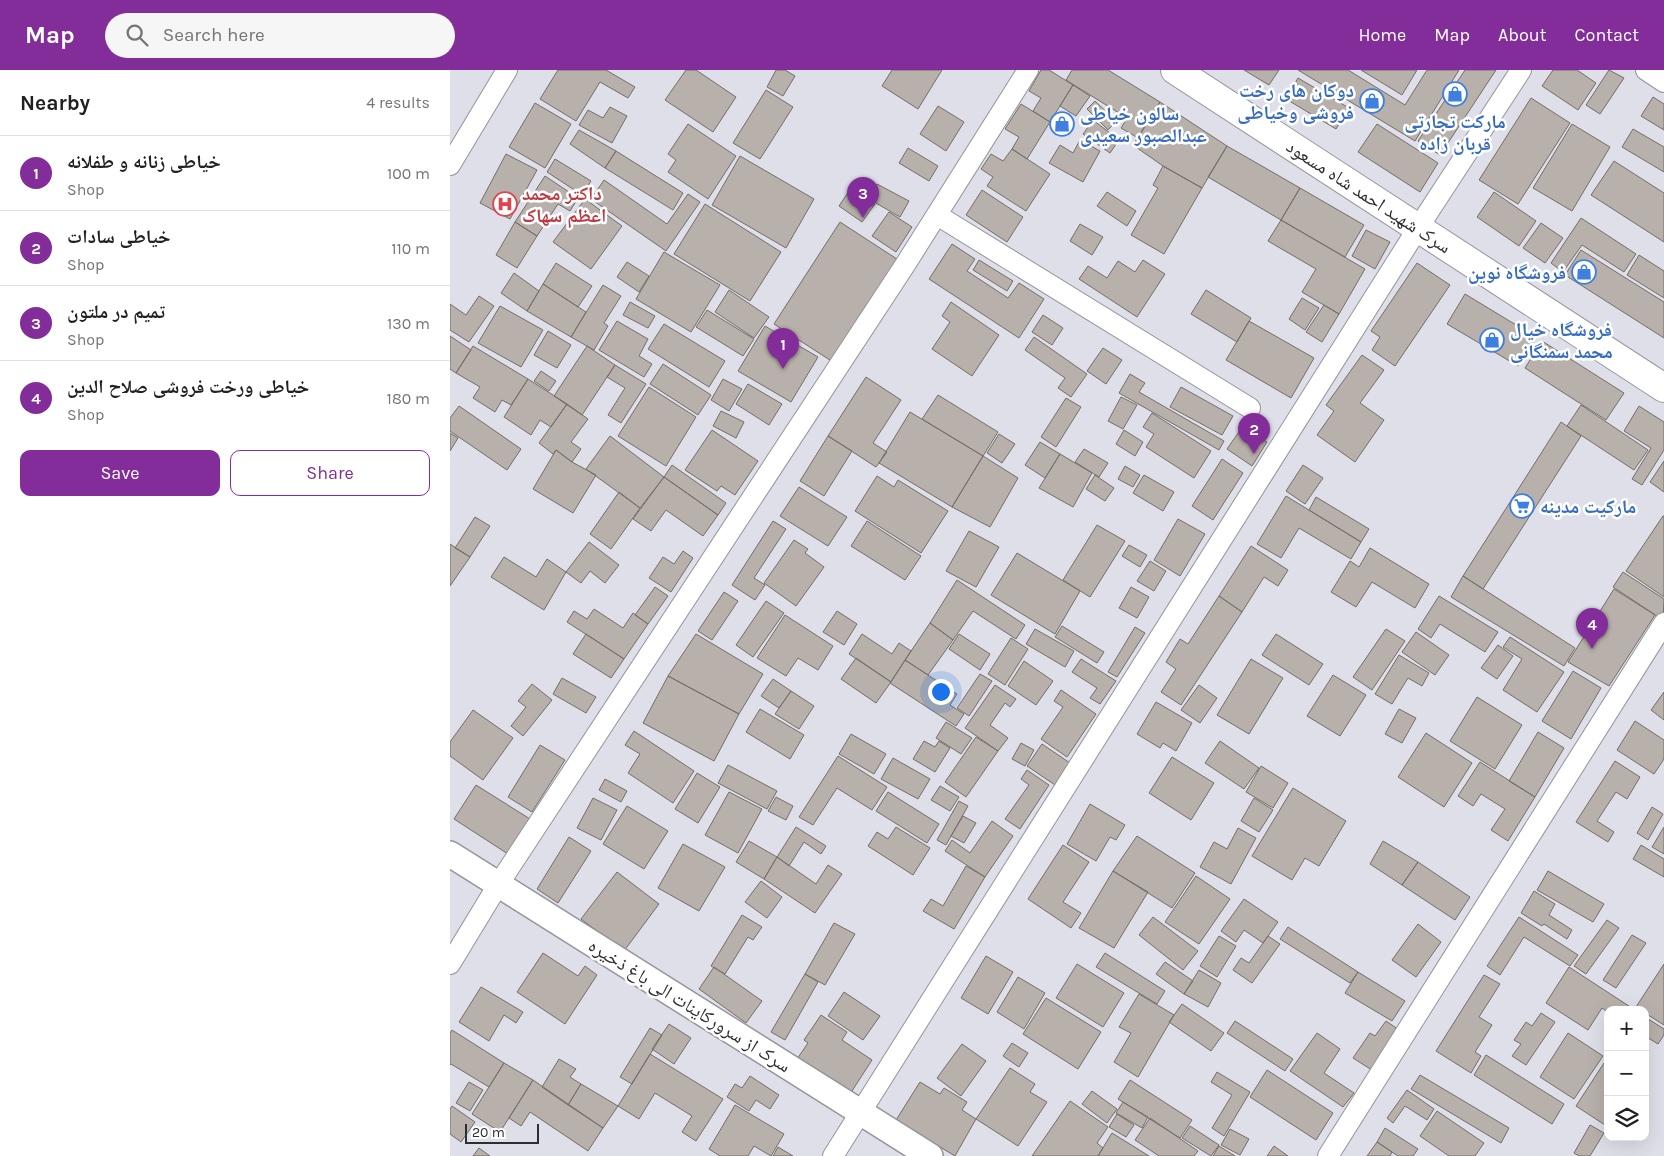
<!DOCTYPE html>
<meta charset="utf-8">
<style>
body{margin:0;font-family:Karla,"Noto Naskh Arabic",sans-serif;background:#f6f6f6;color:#202124}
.controls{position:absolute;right:15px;bottom:15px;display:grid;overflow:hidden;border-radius:10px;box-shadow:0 5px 20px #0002}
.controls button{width:45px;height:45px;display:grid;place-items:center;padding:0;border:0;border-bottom:1px solid #e0e0e0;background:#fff;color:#202124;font:25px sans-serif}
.scale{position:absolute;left:15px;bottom:12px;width:74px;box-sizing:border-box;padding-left:5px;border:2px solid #2d2e31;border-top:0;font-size:14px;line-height:18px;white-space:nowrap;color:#2d2e31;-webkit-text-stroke:4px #fff;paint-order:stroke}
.you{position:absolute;left:490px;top:621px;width:18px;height:18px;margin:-12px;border:4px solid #fff;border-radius:50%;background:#1a73e8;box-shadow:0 0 0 8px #1a73e833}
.badge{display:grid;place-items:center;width:32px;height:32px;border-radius:50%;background:#832d9a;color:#fff;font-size:16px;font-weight:700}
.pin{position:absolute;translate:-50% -41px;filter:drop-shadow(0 1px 2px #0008)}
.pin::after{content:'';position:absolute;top:26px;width:18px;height:15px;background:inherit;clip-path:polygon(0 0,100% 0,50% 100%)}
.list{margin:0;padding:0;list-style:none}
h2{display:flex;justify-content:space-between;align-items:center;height:65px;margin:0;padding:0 20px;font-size:21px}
h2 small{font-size:16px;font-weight:400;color:#757577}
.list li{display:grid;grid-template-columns:32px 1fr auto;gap:15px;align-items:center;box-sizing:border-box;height:75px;padding:0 20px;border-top:1px solid #e0e0e0}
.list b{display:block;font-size:19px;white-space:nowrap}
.list p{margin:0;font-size:16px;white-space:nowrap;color:#757577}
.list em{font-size:16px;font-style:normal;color:#757577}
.actions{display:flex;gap:10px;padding:15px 20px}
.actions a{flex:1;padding:11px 0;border:1px solid #832d9a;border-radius:10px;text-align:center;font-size:18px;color:#832d9a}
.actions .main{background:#832d9a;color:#fff}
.icon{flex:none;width:28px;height:28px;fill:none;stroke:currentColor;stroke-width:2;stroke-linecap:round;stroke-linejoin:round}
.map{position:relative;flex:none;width:1214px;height:1086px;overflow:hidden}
header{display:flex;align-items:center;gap:30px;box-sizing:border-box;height:70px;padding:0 25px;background:#832d9a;color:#fff}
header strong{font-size:24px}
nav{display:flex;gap:28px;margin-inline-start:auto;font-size:18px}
.search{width:350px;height:45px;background:#f6f6f6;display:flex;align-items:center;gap:12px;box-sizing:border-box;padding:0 18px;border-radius:28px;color:#757577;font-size:19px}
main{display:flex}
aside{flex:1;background:#fff}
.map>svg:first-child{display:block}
</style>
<header>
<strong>Map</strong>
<div class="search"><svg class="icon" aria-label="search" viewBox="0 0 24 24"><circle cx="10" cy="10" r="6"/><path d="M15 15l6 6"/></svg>Search here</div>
<nav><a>Home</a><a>Map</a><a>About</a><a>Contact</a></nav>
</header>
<main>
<aside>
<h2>Nearby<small>4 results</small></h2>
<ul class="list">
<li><span class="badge">1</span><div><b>خیاطی زنانه و طفلانه</b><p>Shop</p></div><em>100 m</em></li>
<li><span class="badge">2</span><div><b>خیاطی سادات</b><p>Shop</p></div><em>110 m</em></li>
<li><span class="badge">3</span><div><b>تمیم در ملتون</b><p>Shop</p></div><em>130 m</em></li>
<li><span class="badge">4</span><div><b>خیاطی ورخت فروشی صلاح الدین</b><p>Shop</p></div><em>180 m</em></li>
</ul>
<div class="actions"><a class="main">Save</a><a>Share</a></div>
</aside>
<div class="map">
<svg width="1214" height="1086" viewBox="0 0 1214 1086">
<rect width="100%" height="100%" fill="#dedfe8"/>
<path fill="#b8b0aa" stroke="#746d68" d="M108 0H156L185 17 178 28 150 12 126 51 90 29Z
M236 0H246L286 27 263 62 215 30Z
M326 0H335L345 6 333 26 317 17Z
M442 0H492L468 39 432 16Z
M591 0H599L623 15 600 52 583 41 591 28 579 21Z
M622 0H658L710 32 688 68 671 58 677 48 616 10Z
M794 0H829L819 15Z
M848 0H898L955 35 977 0H1009L965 71Z
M911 0H967L952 25Z
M1015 0H1046L990 85 968 71Z
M1103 0H1127L1146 13 1128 40 1092 16Z
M1159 0 1174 8 1150 44 1136 35Z
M848 8 899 38 886 59 836 29Z
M623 15 640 26 626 46 610 36Z
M316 20 343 37 310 89 283 73Z
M1203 27 1214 34V60L1191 46Z
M1081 28 1120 53 1068 134 1029 110Z
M645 31 666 51 658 60 637 39Z
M710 32 777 76 752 118 713 96 683 75Z
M85 33 121 54 95 98 59 77Z
M571 34 600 52 577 89 562 79 569 67 555 59Z
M488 36 514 52 496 81 470 64Z
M160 37 177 46 162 73 129 55 138 40 153 48Z
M643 50 669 70 660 83 633 64Z
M238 54 286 86 258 129 218 102 226 90 218 84Z
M927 54 988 93 970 122 908 82Z
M1122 54 1160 77 1122 141 1083 118Z
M1183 59 1214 77V102L1172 77Z
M129 60 166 81 155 98 120 74Z
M630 70 650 81 633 112 599 93 610 75 623 83Z
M777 76 850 118 831 150 758 107Z
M458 78 488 96 479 111 449 93Z
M562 79 600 104 576 141 537 116 543 107 531 99 541 84 553 91Z
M166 81 233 123 223 140 155 98Z
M56 84 87 100 60 149 30 133Z
M290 86 364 129 336 178 262 135Z
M105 89 141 111 132 125 97 102Z
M1164 91 1214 123V172L1141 125Z
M713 96 752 118 714 184 681 165 708 118 703 115Z
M95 106 128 128 120 141 108 134 87 166 65 152Z
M154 110 217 154 238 124 250 132 216 181 141 129Z
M427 114 459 131 450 147 419 129Z
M401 118 425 134 412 152 389 136Z
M850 118 914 155 895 187 831 150Z
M532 120 573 147 557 172 516 145Z
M657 122 686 141 677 156 647 136Z
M1044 122 1086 151 1069 176 1027 147Z
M135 129 172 156 141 199 103 172Z
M255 134 331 182 300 231 224 184Z
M439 142 462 157 446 182 422 166Z
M1131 148 1186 184 1174 202 1132 175 1113 202 1101 193Z
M831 150 915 199 889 244 852 222 866 199 818 171Z
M65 152 87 166 67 198 46 185Z
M390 152 450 191 383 292 324 254Z
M1091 153 1113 168 1095 193 1073 178Z
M630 154 653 167 642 185 620 171Z
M916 160 940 172 925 199 902 186Z
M502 174 525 189 517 201 558 228 569 213 594 229 569 268 479 209Z
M1131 180 1214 232V268L1115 205Z
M214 182 270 215 241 262 186 229Z
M1189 185 1214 201V228L1177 205Z
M529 190 563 211 557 221 523 200Z
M693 190 715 204 687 247 629 209 638 196 657 208 668 191 685 202Z
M177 192 199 206 189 222 167 207Z
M106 193 142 216 128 237 93 214Z
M967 193 1000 215 945 296 922 280 930 267 921 261Z
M64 203 89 221 77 241 51 223Z
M93 214 136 242 121 267 77 241Z
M153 215 171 226 154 253 158 256 144 280 121 267Z
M279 220 319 247 304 268 265 242Z
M756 220 801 248 787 272 741 244Z
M1015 224 1086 267 1068 296 997 254Z
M29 226 44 236 19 272 0 260V234L16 245Z
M852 228 869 238 855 260 839 249Z
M180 232 205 246 198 258 173 245Z
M501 232 549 265 522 306 482 279 500 252 492 246Z
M874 235 889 244 872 272 856 262Z
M50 236 93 260 71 297 28 273Z
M257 240 304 269 293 286 246 257Z
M593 245 613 258 602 275 582 262Z
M167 251 198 269 189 286 202 294 194 307 149 280Z
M799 251 864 288 841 328 776 290Z
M214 254 275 291 259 317 198 279Z
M315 256 368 287 341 332 288 301Z
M98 261 121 275 107 298 84 285Z
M0 266 21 280 6 303 0 299Z
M584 267 637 304 621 327 608 318 615 308 575 280Z
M1092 271 1174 323 1156 350 1075 298Z
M23 276 78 309 61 335 52 330 45 342 23 328 30 317 6 303Z
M137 276 165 295 132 345 104 326Z
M653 278 672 290 656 314 637 301Z
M912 285 934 300 910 333 934 350 905 392 867 365 884 341 876 335Z
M213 294 261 325 248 345 200 314Z
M165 295 196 314 171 353 158 345 175 318 157 307Z
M91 301 106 311 99 321 84 311Z
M680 304 695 313 689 322 774 371 769 380 669 323Z
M416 307 451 330 423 373 437 382 426 397 378 366Z
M78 309 117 334 101 357 90 350 81 365 54 347Z
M273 309 292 319 279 341 261 330Z
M298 314 332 334 319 355 286 334Z
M199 317 246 347 216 396 168 366Z
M731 317 783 346 772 365 720 337Z
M488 325 548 362 533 386 472 349Z
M671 327 687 335 673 359 658 351Z
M616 328 631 337 606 377 591 367Z
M117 334 138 349 121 372 131 379 122 392 106 380 103 384 89 373Z
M1131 335 1198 380 1184 400 1117 356Z
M9 336 71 379 57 400 0 361V348Z
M1189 336 1214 352V380L1192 415 1182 409 1201 378 1174 361Z
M271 341 294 352 286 368 263 356Z
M460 342 533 386 502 437 429 393Z
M702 343 761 381 744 408 696 377 704 364 693 357Z
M1111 352 1131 366 1033 519 1013 506Z
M793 356 817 372 802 396 777 379Z
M262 360 308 391 285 425 271 416 267 421 235 400Z
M674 360 693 372 685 386 666 374Z
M0 363 8 368 0 381Z
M549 364 565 374 552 393 537 383Z
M160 366 214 407 190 438 136 399Z
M378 366 402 381 374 426 350 411Z
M590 372 610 384 595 408 575 395Z
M634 379 658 393 649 407 625 392Z
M106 380 122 392 146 405 123 443 83 419Z
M610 384 642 403 623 437 589 418Z
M533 386 568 408 540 457 502 437Z
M772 389 793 403 763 450 742 436Z
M1214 391V422L1200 412Z
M222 395 276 433 268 445 214 407Z
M853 395 873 408 855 434 836 421Z
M675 396 690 405 683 417 668 409Z
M645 405 664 418 655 431 636 419Z
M694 405 724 422 713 441 683 423Z
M427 406 444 417 448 410 498 441 471 483 405 441Z
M214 407 268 445 253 466 216 440 201 461 183 449Z
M349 417 397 447 378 476 330 446Z
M169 422 190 438 161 479 140 464Z
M836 426 911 472 901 489 849 458 831 488 807 474Z
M866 427 919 459 911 472 859 440Z
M1213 446H1214V527L1176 501Z
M25 447 40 456 20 487 5 478Z
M728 449 755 464 730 506 704 490Z
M323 451 336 459 304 508 315 515 305 530 282 515Z
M417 451 471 486 455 510 401 476Z
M647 455 675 471 640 527 613 510Z
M519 461 549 477 526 517 496 501Z
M344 470 358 479 355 483 374 497 346 536 314 513Z
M139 472 169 495 155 513 140 501 131 513 116 502Z
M0 474 20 487 0 516Z
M679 475 697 485 690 497 672 486Z
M801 476 838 500 828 516 814 507 792 542 769 526Z
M920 478 979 514 965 538 922 512 906 537 881 522 900 491 909 497Z
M233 481 243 488 221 522 199 508 213 487 224 494Z
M567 483 630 521 605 564 541 525Z
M54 487 86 507 97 489 116 502 94 540 41 507Z
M700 491 716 501 704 521 687 511Z
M1173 502 1214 529 1213 550 1163 517Z
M1013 506 1125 578 1114 596 1001 527Z
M507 510 575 555 566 569 523 541 503 570 480 553Z
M205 517 218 526 198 554 185 545Z
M681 517 699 527 687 548 669 538Z
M1164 519 1205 545 1159 616 1118 592Z
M274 522 288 531 262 570 248 561Z
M769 526 792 542 731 635 711 622 726 599 716 592 730 569 738 574Z
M989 526 1048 562 1035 582 990 554 981 568 968 559Z
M316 531 334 543 303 587 286 575Z
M144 539 173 558 183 543 198 554 174 589 117 552 124 541 137 549Z
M387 541 407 554 394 575 373 562Z
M335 545 383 576 368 600 348 588 336 606 307 588Z
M480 553 503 570 478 605 455 590Z
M612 556 654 582 647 593 605 567Z
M685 557 695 563 667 607 658 602Z
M585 559 624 581 615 597 576 574Z
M936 559 955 571 922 620 903 607Z
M966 562 999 585 985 605 952 582Z
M136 564 174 589 161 608 123 584Z
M246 564 313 604 289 644 218 606Z
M412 564 442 584 449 573 461 581 441 612 399 584Z
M509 564 540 584 530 600 499 579Z
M826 564 873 594 859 615 812 585Z
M1060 567 1114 602 1087 642 1053 620 1072 589 1053 577Z
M561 568 578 579 555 615 538 604Z
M1048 575 1063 586 1047 609 1031 598Z
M949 585 979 603 972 616 958 608 942 634 925 624Z
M406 588 441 612 426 633 391 609Z
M631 589 666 611 650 634 640 628 647 618 622 602Z
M801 589 833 608 799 664 767 645Z
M455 590 507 624 500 635 514 644 506 656 440 613Z
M574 591 603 611 586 635 558 616Z
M1123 601 1151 618 1121 669 1092 651Z
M530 604 542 611 519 646 507 638Z
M883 605 916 625 890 666 857 646Z
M218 606 289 644 264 691 193 653Z
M112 608 146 627 136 643 103 624Z
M323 609 341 621 329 638 311 626Z
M82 614 102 630 73 666 61 656 76 637 68 631Z
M545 615 566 629 560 637 555 633 540 655 558 668 548 681 515 658Z
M749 615 767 628 750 653 731 640Z
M611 620 646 644 617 687 591 669 613 637 604 631Z
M341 621 364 636 349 659 325 644Z
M1214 622V650L1201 640Z
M1027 627 1072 655 1045 699 1000 671Z
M706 632 742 653 726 681 713 673 710 678 687 664Z
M310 639 354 665 340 689 296 662Z
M949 639 966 648 952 673 935 664Z
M23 640 63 668 33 710 0 686V672Z
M1185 651 1214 670V689L1204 704 1167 680Z
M496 652 522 668 511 684 486 668Z
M184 661 244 701 223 733 178 703 190 684 175 675Z
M1088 662 1114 678 1085 727 1059 711Z
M976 663 1022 693 994 737 948 707Z
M401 664 436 684 424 704 389 684Z
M526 667 548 681 516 727 495 712Z
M474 671 485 677 489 671 500 678 485 702 463 689Z
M770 671 809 698 794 719 755 693Z
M571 673 584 680 575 696 562 689Z
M592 674 623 695 608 717 577 696Z
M90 675 115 690 82 742 58 727Z
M388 686 437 717 422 740 387 718 363 755 349 747Z
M722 687 764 713 741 750 699 723Z
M443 688 480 709 468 729 431 709Z
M1165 691 1190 707 1177 729 1166 722 1147 751 1164 762 1158 772 1126 752Z
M1030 692 1085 727 1058 771 1041 760 1055 739 1031 724 1023 736 1008 726Z
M278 695 327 721 317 739 268 713Z
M811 696 838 713 823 738 796 722Z
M577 700 599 715 570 759 555 749 579 715 571 709Z
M247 703 270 717 248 753 225 739Z
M155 709 177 721 171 732 149 720Z
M26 715 80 749 58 784 4 749Z
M490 716 509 727 500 741 481 730Z
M843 718 896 751 869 796 855 788 842 810 802 786Z
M279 722 312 739 288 783 255 765Z
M438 722 489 754 477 773 426 741Z
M326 727 343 736 336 750 318 741Z
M143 728 167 740 151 770 127 758Z
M804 728 823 740 809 762 791 751Z
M509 731 518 736 496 775 487 770Z
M640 734 675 755 666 770 660 767 646 791 617 774Z
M177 736 218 761 194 799 153 774Z
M1202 737 1213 744 1198 770 1187 763Z
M513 746 526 753 514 773 501 766Z
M542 751 563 766 535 807 495 781 502 770 520 783Z
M346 757 376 776 371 784 354 772 339 796 327 787Z
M446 757 480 778 463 805 418 776 427 762 438 769Z
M1214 757V784L1202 777Z
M788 758 806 768 781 814 750 797 764 772 777 779Z
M687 766 745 803 722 838 663 801Z
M119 767 141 781 108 833 87 819Z
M299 771 327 787 314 809 286 792Z
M933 771 968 792 952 815 920 794Z
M233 774 275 797 249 841 208 818Z
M613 775 639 792 613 832 631 843 621 858 578 829Z
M1191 775 1214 789V807L1183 789Z
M327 787 366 814 378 795 392 804 365 843 314 809Z
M968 792 1020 827 1005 850 952 815Z
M516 796 535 807 504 859 473 841 481 829 493 836Z
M663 801 698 822 664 878 629 858Z
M1098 801 1154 834 1143 852 1087 820Z
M167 802 209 834 174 881 131 849Z
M746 806 780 829 749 874 715 852Z
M311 811 332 827 317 848 295 832Z
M1084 821 1105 834 1099 845 1122 860 1117 869 1094 854 1092 856 1071 843Z
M794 829 828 852 813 873 794 860 786 872 771 861Z
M292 845 312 857 303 870 298 867 275 904 261 896Z
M703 847 748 881 733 900 689 865Z
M1069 847 1128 885 1120 896 1074 867 1050 905 1037 896Z
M1157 850 1169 858 1136 904 1124 896Z
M384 853 405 864 375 915 355 904Z
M968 854 991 872 966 907 942 890Z
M838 857 908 902 900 913 830 869Z
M1182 865 1196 873 1166 918 1153 910Z
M769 866 786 876 767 907 750 896Z
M818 866 830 874 802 913 783 900 791 888 799 893Z
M93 883 128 906 135 896 147 905 115 954 67 922Z
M655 883 715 921 707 934 646 897Z
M536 886 563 902 538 944 511 928Z
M715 892 743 911 734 924 706 904Z
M627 894 674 923 653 957 606 928Z
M1214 894V955L1195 943V940H1190L1186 937Z
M264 897 312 931 296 953 249 919Z
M1119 897 1185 940H1158V942L1152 938 1138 960 1096 933Z
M749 900 771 913 758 937 734 924Z
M908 902 955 931 942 951 895 923Z
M355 904 368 912 335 970 321 962Z
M1034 905 1050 914 1029 947 1042 955 1025 982 1031 986 1021 1003 986 981Z
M568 907 595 923 574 959 547 942Z
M31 917 73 942 66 953 54 945 39 971 9 952Z
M394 922 430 946 413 970 378 946Z
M689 924 724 945 688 1007 664 992 681 963 669 957Z
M596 928 651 962 628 999 573 964Z
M732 934 774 963 761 981 719 952Z
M1091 943 1105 952 1076 995 1062 986 1071 974 1064 970 1076 952 1082 956Z
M371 945 397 962 392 970 422 990 400 1024 347 989 358 973 354 970Z
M1195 947 1214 959V965L1208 974 1195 966Z
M785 951 843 989 835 1001 777 963Z
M936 951 952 962 925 1002 903 988 920 963 925 966Z
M219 954 241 968 224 994 202 979Z
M200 958 212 965 182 1014 170 1007Z
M2 960 54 993 39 1017 1 994 0 995V963Z
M867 963 890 979 874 1003 904 1023 893 1037 840 1001Z
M1118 963 1153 986 1124 1029 1090 1007Z
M562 973 578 983 569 997 553 986Z
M512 974 536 991 511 1026 487 1008Z
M200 984 273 1029 246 1071 232 1062 242 1046 205 1023 189 1049 168 1036Z
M1036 985 1114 1034 1102 1054 1024 1005Z
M109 989 126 999 120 1007 131 1014 118 1035 92 1017Z
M54 993 83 1010 50 1062 22 1044Z
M1154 993 1158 995V1052L1155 1055 1126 1036Z
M560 998 585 1014 580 1022 597 1032 568 1076 526 1049Z
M817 1000 883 1043 866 1070 800 1027Z
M767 1002 800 1022 774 1066 762 1058 782 1025 761 1012Z
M970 1005 1059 1058 1051 1073 961 1019Z
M300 1006 329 1025 320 1039 306 1030 299 1041 277 1027 285 1014 292 1018Z
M83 1010 153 1058 138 1081 80 1042 71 1056 59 1048Z
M680 1010 742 1050 730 1068 668 1029Z
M19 1012 33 1020 20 1041 6 1033Z
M470 1012 490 1024 494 1018 517 1032 512 1040 526 1049 505 1086 446 1050Z
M131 1014 168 1036 153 1058 118 1035Z
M957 1020 984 1039 977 1050 955 1036 943 1053 937 1048Z
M642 1021 667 1039 657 1053 632 1034Z
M620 1031 658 1057 647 1073 653 1078 648 1086H582Z
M673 1032 698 1047 692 1058 666 1043Z
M285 1035 334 1064 321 1086 304 1076 298 1086H270L259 1079Z
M2 1036 25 1052 11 1072 0 1064V1039Z
M987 1041 1034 1073 1025 1086H999L970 1066Z
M667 1044 684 1055 676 1067 659 1057Z
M700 1048 748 1081 744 1086H709L685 1070Z
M1140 1055 1154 1063 1140 1086H1129L1124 1083Z
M740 1056 769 1075 761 1086 732 1068Z
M935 1058 968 1079 963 1086H948L927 1072Z
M780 1059 799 1069 790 1085 771 1075Z
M662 1063 699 1086H648Z
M927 1072 942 1082 940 1086H917Z
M769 1076 785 1086H763Z
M824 1076 838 1086H817Z
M328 1077 343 1086H323Z
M29 1078 40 1086H23Z"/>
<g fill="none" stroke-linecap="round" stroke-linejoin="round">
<g stroke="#94949d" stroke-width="22">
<path id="minor" d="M1196 0 1214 12
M0 95 57 0
M487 145 800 338
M0 894 48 815 455 195 578 0
M383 1086 968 158 1071 0
M878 1086 1214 553"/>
</g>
<g stroke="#94949d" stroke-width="28">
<path id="tertiary" d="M0 784 480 1086"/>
</g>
<g stroke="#94949d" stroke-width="30">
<path id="secondary" d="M725 0 1214 318"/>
</g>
<use href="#minor" stroke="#fff" stroke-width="20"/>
<use href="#tertiary" stroke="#fff" stroke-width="25"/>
<use href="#secondary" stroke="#fff" stroke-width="28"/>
</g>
<defs>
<g id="shop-ring" transform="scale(1.25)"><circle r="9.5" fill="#fff" stroke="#3f7fe0" stroke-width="1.5"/><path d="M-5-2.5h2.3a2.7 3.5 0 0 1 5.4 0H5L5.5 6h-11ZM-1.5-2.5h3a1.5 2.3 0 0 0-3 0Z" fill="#3f7fe0"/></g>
<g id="hospital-ring" transform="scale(1.25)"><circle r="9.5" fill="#fff" stroke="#e0444e" stroke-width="1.5"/><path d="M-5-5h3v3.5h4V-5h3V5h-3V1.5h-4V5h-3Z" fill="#e0444e"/></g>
<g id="supermarket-ring" transform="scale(1.25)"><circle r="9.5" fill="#fff" stroke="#3f7fe0" stroke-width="1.5"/><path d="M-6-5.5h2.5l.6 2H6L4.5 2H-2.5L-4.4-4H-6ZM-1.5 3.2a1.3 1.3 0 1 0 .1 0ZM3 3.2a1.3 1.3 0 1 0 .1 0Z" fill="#3f7fe0"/></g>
</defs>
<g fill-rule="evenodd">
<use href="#shop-ring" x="1005" y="24"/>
<use href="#shop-ring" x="922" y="31"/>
<use href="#shop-ring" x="612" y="54"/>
<use href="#hospital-ring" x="55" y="134"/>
<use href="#shop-ring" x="1134" y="202"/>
<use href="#shop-ring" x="1042" y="270"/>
<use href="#supermarket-ring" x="1072" y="436"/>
</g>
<g text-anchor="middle" stroke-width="5" stroke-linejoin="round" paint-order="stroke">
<g font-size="19" font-weight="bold" fill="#366cbe" stroke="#fff" text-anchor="start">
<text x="904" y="27" text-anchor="end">دوکان های رخت<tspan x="904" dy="22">فروشی وخیاطی</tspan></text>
<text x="630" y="50">سالون خیاطی<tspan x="630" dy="22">عبدالصبور سعیدی</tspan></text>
<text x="1005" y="58" text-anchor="middle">مارکت تجارتی<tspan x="1005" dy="22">قربان زاده</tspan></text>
<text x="1116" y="209" text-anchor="end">فروشگاه نوین</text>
<text x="1060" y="266">فروشگاه خیال<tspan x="1060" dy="22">محمد سمنگانی</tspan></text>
<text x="1090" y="443">مارکیت مدینه</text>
</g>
<g font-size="19" font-weight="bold" fill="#be3a42" stroke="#fff" text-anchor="start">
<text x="72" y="130">داکتر محمد<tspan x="72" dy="22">اعظم سهاک</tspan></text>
</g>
<g font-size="19" fill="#2d2e31" stroke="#fff">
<text transform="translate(919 126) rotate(33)" y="7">سرک شهید احمد شاه مسعود</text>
<text transform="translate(240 935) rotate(32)" y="7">سرک از سرورکاینات الی باغ ذخیره</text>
</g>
</g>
</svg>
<div class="controls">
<button>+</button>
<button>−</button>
<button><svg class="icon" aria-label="layers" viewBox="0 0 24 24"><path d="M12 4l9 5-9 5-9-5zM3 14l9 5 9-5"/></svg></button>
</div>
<div class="scale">20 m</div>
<div class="you"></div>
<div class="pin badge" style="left:333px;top:299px">1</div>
<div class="pin badge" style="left:804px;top:384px">2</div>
<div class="pin badge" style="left:413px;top:148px">3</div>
<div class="pin badge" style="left:1142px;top:579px">4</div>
</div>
</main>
